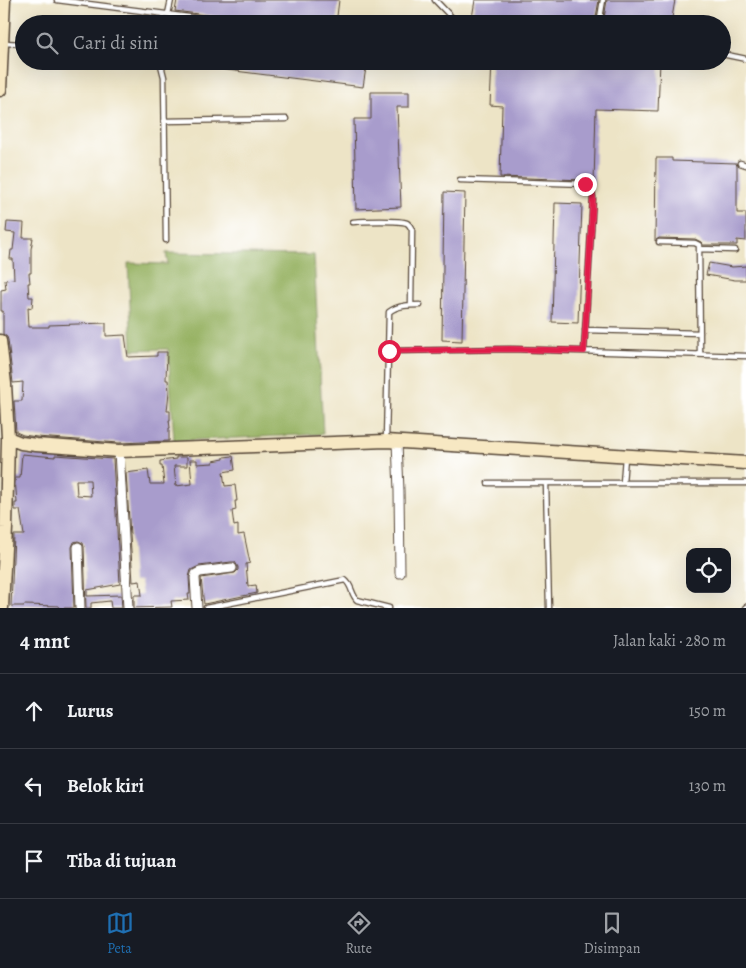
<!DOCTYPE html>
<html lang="id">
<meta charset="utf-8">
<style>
body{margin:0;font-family:Alegreya,serif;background:#242831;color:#f1f3f6}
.controls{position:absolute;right:15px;bottom:15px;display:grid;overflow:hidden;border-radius:10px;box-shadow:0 5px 20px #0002}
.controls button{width:45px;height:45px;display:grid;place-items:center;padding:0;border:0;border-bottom:1px solid #363941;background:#171b24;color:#f1f3f6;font:25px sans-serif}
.stop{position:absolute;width:15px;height:15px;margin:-11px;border:4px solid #e11d48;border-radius:50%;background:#fff}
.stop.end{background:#e11d48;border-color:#fff;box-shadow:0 1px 5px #0008}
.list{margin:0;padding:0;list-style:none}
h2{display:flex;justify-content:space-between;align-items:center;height:65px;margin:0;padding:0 20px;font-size:21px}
h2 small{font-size:16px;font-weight:400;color:#9ea1a6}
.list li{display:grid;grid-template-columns:32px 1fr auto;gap:15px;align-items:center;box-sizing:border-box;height:75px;padding:0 20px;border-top:1px solid #363941}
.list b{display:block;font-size:19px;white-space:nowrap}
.list em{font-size:16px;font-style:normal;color:#9ea1a6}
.icon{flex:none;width:28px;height:28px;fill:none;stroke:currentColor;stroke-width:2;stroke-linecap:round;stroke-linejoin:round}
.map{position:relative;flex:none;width:746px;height:608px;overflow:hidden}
.search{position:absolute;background:#171b24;box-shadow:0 5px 20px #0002;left:15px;right:15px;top:15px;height:55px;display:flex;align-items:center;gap:12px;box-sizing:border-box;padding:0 18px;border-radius:28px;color:#9ea1a6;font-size:19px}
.sheet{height:290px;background:#171b24}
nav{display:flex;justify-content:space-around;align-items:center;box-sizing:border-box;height:70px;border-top:1px solid #363941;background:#171b24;font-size:14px;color:#9ea1a6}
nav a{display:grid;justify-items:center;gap:2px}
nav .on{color:#1f6fb2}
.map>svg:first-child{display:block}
</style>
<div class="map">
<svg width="746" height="608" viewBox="0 0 746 608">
<rect width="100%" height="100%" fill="#fff"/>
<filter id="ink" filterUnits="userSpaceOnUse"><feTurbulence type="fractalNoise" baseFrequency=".02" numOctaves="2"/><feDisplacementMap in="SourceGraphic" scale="10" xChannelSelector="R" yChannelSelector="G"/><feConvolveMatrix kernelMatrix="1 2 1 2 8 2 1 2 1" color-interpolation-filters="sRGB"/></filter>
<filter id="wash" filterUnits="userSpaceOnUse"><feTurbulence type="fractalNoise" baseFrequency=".0096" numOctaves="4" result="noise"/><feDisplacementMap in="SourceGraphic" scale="20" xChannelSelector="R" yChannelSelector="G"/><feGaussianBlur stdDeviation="1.12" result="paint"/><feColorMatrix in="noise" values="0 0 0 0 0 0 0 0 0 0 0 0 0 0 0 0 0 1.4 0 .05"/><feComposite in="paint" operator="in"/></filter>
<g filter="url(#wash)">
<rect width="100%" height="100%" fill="#ede4c6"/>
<path fill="#97b264" stroke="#696e41" d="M166 253 314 255 323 434 174 441 168 349 132 350 128 263 168 264Z"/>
<g id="blocks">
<path fill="#a89ccc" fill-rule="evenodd" d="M177 0H339L336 24H256L247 23 244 20 175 11Z
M475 0H599L595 23 583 21 582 24H471Z
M607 0H675L671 24H603Z
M195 61H367L363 87 195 66Z
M492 61H660L658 111 596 109 594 183H591L585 180 500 177 502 106 490 105Z
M371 92H409V107H397L401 207 356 209 354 119H371Z
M656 158H672V161L736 163 737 166V213H746V241L737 240V245H703L701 242 695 239 659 238 655 241Z
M444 192 465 193 462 341 442 340Z
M555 203 582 204 578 323 552 322Z
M7 222 24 223 23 238H33L31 249V273H29L30 283H28L29 297H33L32 308 28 307 29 327H49V325L106 323V336L125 335 128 357 157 356V352H167L166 380H168L169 392 167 411H170V420H169L170 428H169V441L119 443 37 437 23 435 16 432 14 401H22L23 382 13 383 8 340 7 337 3 334V311H1V290L6 289 5 280 14 279 13 259H10L11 250H13L15 233 6 232Z
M709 263 732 267 746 266V280H735L706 275Z
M22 454 55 457V455L113 459 120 584 87 590V596L121 595 122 608H111L110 601 91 603V608H86L84 547 83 543 78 541 74 542 72 547 74 608H60L59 606 24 605V606H11L14 535H24L20 510H15V503H17L15 478H20ZM76 480H90L91 496 77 495Z
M233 456 235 470 223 472 225 486 235 485 237 501H235L236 510 232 511 234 526 238 525V535L244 534 250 563 246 564 248 586 256 585 257 593 204 604 203 597 201 578 235 573 238 570V567L235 562H231L199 566 191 570 189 577 190 594H188L189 600 171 601 172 607 134 608V595H142L140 581 133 582 126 473 148 470 150 484H164L162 466H160V461L176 459V457H187V466H174L176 486 192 484 190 460H197V464L213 463V461L224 459V457Z"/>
</g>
</g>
<g filter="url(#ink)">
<use href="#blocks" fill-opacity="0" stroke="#564637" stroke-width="1"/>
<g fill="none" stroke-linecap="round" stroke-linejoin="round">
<g stroke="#564637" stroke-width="7">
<path id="lane" d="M57 0 243 24
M435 0 458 24
M168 14 171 0
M599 24 603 0
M3 43 24 44
M722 54 746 59
M157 61 161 65 164 77 166 240
M164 121 286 119
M740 163 746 165
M460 180 585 184C591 187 592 191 593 197L584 351
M353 222C362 221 400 220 407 223 410 225 410 226 412 230L411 305
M659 242 695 243 699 245 700 354
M700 249 735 250
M585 330 700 333
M389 351 510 349 746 356
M386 440 389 312C398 305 410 305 420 305
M488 483H746
M546 483 549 608
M623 483 625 457
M206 608 345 580C352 585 351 594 357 600L389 608
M745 608 746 607"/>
</g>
<g stroke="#564637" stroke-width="11">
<path id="street" d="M397 442 399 491 400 573
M119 451 128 608
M78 547 80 608
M197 608 195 578 196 574 200 572 232 568"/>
</g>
<g stroke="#564637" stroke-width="15">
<path id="secondary" d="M0 90 4 0
M0 341 5 384 8 438 6 528 2 608
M8 438 21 443 36 445 119 451 386 441 746 463"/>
</g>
<use href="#lane" stroke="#fff" stroke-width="4.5"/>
<use href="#street" stroke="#fff" stroke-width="9"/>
<use href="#secondary" stroke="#f7e8c3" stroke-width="12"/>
</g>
</g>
<g fill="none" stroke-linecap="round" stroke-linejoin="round" filter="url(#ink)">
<path stroke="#e11d48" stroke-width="6" d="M389 351 510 349 584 351 593 197C592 191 591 187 585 184"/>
</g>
</svg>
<div class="controls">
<button><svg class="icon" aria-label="locate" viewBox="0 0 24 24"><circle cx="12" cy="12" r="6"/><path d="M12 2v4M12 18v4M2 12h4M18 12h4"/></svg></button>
</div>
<div class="stop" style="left:389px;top:351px"></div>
<div class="stop end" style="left:585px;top:184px"></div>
<div class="search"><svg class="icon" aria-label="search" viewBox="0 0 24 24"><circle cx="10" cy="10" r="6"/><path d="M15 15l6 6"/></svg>Cari di sini</div>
</div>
<section class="sheet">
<h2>4 mnt<small>Jalan kaki · 280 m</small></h2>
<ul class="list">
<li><svg class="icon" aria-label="ahead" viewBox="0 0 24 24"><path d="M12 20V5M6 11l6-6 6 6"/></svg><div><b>Lurus</b></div><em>150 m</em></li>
<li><svg class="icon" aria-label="left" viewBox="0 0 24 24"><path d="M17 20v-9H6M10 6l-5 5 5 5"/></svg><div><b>Belok kiri</b></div><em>130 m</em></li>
<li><svg class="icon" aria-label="arrive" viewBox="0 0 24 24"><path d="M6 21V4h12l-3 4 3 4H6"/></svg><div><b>Tiba di tujuan</b></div></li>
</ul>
</section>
<nav>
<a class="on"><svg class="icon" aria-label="map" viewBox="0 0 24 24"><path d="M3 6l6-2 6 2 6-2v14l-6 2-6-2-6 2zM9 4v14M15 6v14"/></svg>Peta</a>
<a><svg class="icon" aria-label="directions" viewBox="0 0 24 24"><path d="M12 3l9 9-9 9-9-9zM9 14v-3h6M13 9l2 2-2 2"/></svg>Rute</a>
<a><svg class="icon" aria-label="saved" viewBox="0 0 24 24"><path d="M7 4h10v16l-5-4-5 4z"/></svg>Disimpan</a>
</nav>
